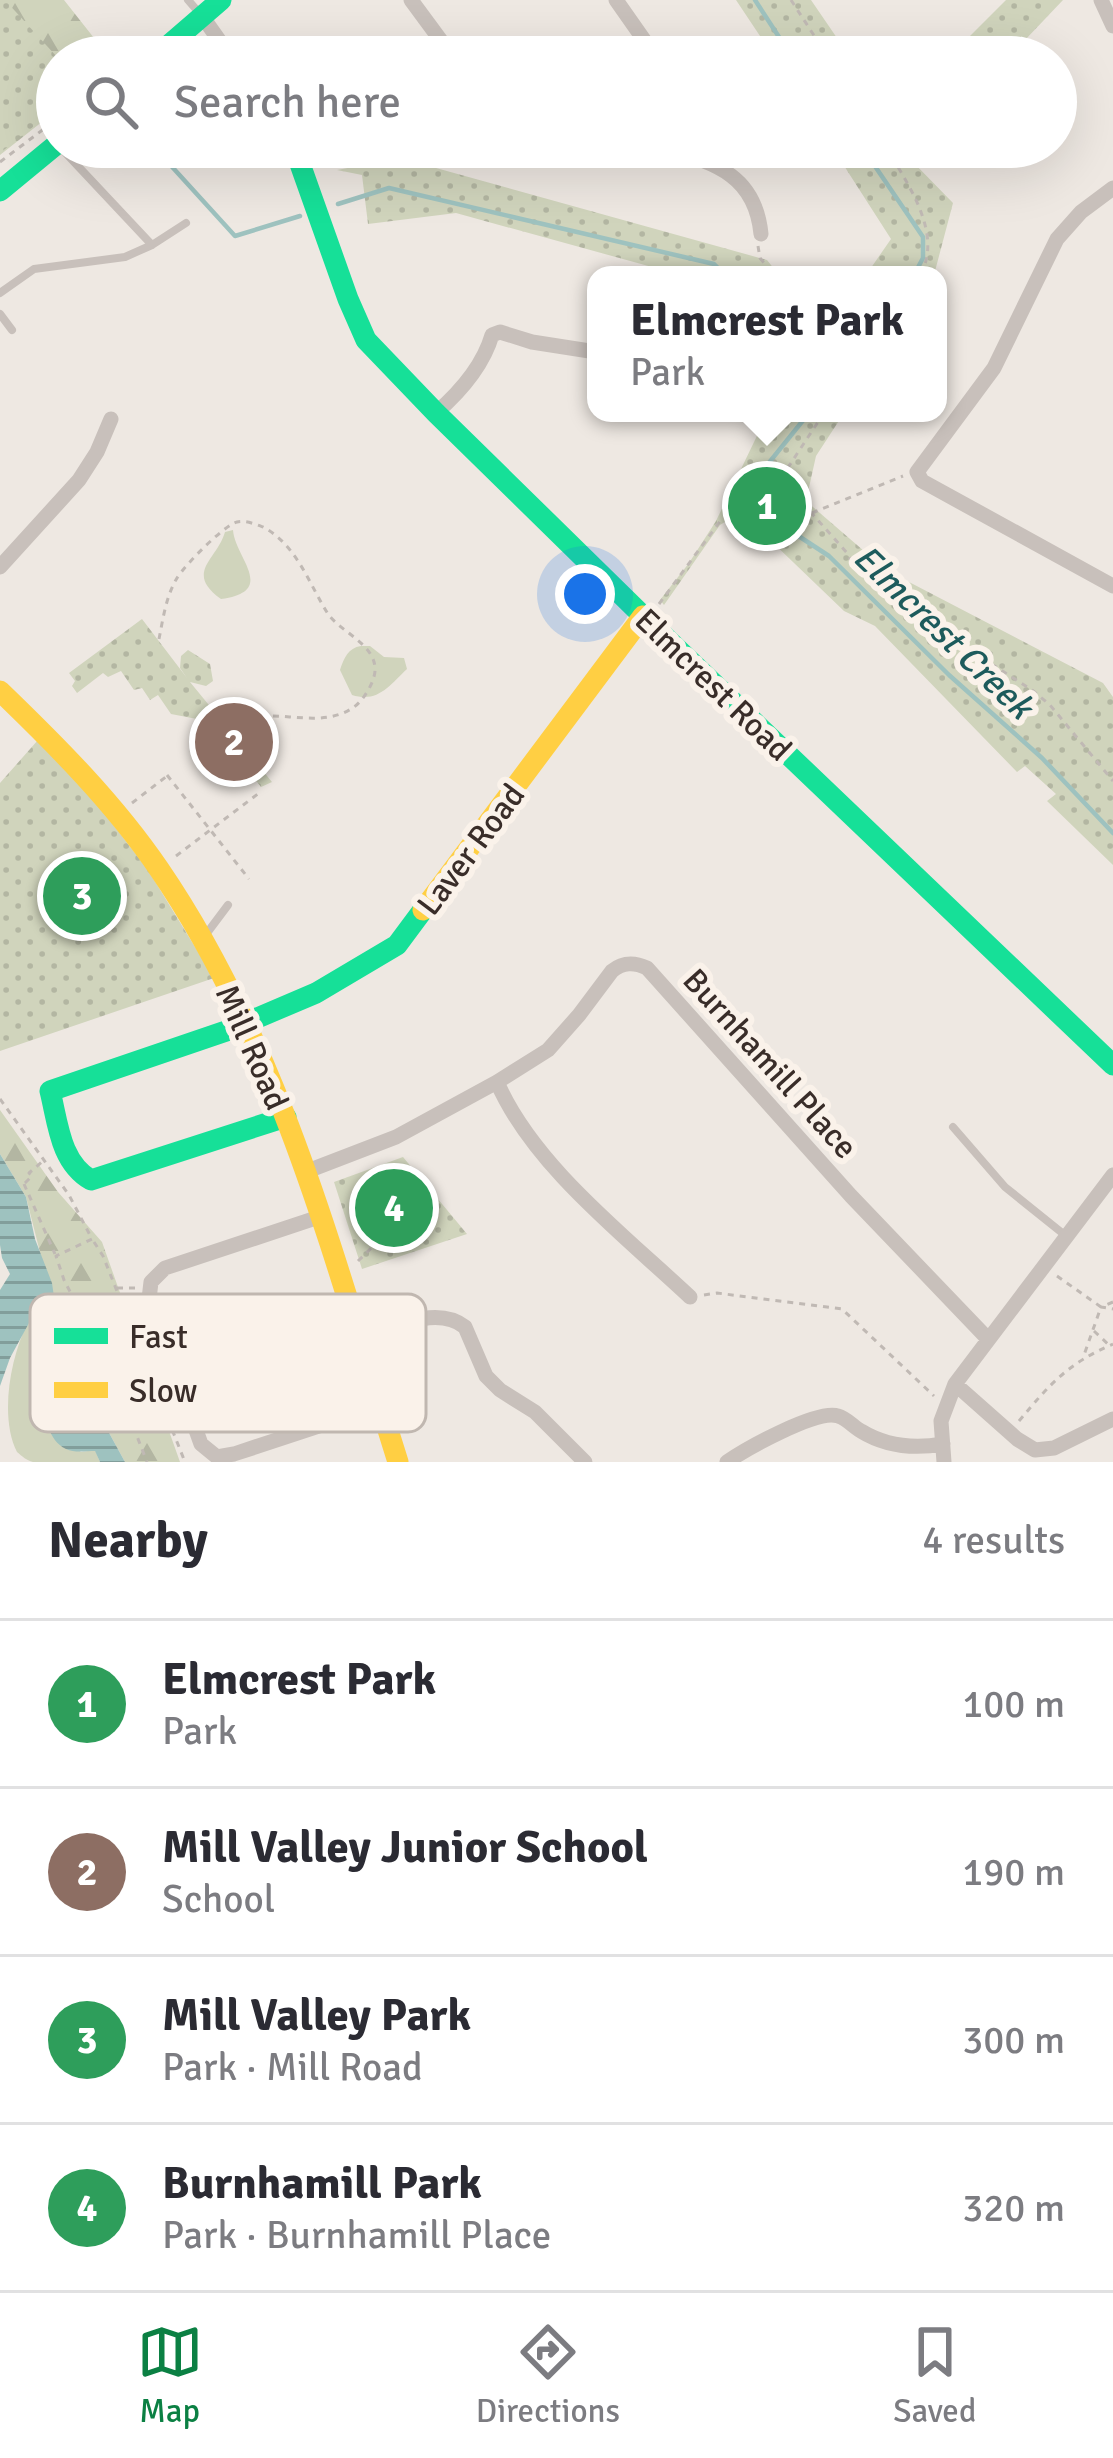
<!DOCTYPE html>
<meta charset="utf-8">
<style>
body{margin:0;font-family:Signika,sans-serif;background:#f2f2f3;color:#2b2b33}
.you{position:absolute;left:585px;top:594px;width:42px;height:42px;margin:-30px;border:9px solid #fff;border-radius:50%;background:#1a73e8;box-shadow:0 0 0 18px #1a73e833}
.badge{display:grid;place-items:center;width:78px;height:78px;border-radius:50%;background:#0b8043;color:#fff;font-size:39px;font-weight:700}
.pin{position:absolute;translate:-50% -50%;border:6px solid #fff;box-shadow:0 3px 12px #0006}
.popup{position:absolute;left:587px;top:266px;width:360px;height:156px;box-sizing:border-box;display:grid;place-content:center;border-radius:24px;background:#fff;filter:drop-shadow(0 3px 9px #0005);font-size:39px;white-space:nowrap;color:#7c7c81}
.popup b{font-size:45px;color:#2b2b33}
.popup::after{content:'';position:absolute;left:50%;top:100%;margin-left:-24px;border:24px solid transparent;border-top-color:#fff}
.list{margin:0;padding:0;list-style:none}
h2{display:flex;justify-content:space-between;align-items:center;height:156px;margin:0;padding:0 48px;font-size:51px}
h2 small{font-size:39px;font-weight:400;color:#7c7c81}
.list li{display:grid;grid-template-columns:78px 1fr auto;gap:36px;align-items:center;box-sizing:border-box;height:168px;padding:0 48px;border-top:3px solid #e1e1e2}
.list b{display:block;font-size:45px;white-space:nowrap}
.list p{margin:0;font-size:39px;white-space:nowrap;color:#7c7c81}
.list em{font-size:39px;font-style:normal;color:#7c7c81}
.icon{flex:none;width:66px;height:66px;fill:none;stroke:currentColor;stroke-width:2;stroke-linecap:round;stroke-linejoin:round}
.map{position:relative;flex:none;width:1113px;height:1462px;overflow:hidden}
.search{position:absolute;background:#fff;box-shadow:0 12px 48px #0002;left:36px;right:36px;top:36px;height:132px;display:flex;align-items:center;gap:30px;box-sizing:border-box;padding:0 42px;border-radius:66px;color:#7c7c81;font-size:45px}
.sheet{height:828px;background:#fff}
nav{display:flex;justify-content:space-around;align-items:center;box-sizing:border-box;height:168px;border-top:3px solid #e1e1e2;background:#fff;font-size:33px;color:#7c7c81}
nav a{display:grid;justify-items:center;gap:6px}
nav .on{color:#0b8043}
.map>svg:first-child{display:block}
</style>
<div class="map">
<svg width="1113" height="1462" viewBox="0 0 1113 1462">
<defs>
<pattern id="forest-firs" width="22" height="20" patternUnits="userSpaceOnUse" patternTransform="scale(3)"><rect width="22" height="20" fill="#d0d4bc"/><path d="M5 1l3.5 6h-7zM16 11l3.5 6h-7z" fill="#b3b6a2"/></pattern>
<pattern id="park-dots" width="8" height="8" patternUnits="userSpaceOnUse" patternTransform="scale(3)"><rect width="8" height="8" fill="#d0d4bc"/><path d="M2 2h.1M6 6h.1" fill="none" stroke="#b3b6a2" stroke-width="1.8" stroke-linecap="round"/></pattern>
<pattern id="water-rules" width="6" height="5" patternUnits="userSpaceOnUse" patternTransform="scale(3)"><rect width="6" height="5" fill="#9ec2bf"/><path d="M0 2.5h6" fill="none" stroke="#829e9b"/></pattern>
</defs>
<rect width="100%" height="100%" fill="#eee8e2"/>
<path fill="#d0d4bc" d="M233 530C235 558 278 591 221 599 184 572 217 560 225 532Z
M361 646H370L384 657 404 658 407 669C389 686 378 703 352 695L340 670C344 658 348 648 361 646Z
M28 1322C42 1342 38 1366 41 1389 43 1402 47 1415 49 1428L81 1452 95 1450 100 1462C79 1462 54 1462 33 1462 26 1460 23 1457 17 1452 0 1419 9 1360 28 1322Z"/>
<path fill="url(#forest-firs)" d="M0 0H64L109 57H57V110L0 155Z
M0 1110 58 1192 102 1242 180 1462H125L96 1409 72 1378 68 1352 60 1331 26 1197 0 1154Z"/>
<path fill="url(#park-dots)" d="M0 0H5L57 57V108L0 153Z
M736 0H811L850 57H774Z
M1006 0H1063L1009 57H949Z
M832 147H923L911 160 953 203 934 275H866L891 239Z
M400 158 767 260 779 275H681L456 213 368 224 362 175 337 170Z
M768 413H844L816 456 806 501 886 570 1103 683 1113 697V865L1047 801 1056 794 1025 766 1017 772 875 626 844 611 741 512 720 525 664 605 660 600 689 563 716 521Z
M142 619 187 678 180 668 181 656 188 650 210 664 213 681 206 686 190 682 272 782 261 787 229 746 221 751 197 719 171 714 158 695 150 700 142 688 134 690 121 671 108 677 103 673 77 693 72 686 75 681 69 673Z
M38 740 98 805 148 870 214 978 0 1051V783Z
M403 1157 467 1234 362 1269 334 1182Z"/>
<path fill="url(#water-rules)" d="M0 1154 26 1197 35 1239 52 1283 59 1331 68 1352 72 1378 96 1409 125 1462H100L95 1451C86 1451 74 1453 66 1449 31 1432 47 1352 29 1323L10 1358 0 1386V1290L10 1274 2 1258 0 1245Z"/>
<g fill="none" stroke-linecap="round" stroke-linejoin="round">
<path stroke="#9ec2bf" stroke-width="4.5" d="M755 0 792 57
M154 147 235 236 300 216
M862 147 923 237V258L914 275
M338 204 389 188 714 264 725 275
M809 413 763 470 752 497 765 514 829 556 949 675 1042 758 1113 833"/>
<path stroke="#c0b9b4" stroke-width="3" stroke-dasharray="6 6" stroke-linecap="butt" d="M791 0 828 57
M886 147C907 183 944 234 920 275
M0 162 57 119
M758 246 760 258 774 275
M824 413 785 472V483L847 553 857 571 869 576 908 610 1032 690 1050 705 1113 781
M812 513 903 476
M659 604 721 520 784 484
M159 639C163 619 166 596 177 578 185 565 223 526 237 522 245 520 255 524 263 527 297 545 309 584 328 614 341 632 374 644 375 668 376 680 364 700 354 707 324 728 288 712 255 717 247 718 237 723 229 726
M167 775 249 879
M132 803 167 776
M176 856 259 793
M0 1099 69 1195 92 1239 56 1256 64 1280 91 1332 108 1382 133 1426 147 1462
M25 1183 32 1176 29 1173 43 1161
M24 1184 55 1254
M94 1242 103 1256 185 1462
M358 1261 398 1222 439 1213
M1057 1276 1101 1307 1084 1355
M117 1288H137
M704 1295 717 1293 842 1309 934 1396
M1113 1302 1101 1307 1113 1309
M1094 1331 1109 1345
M1019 1421C1050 1384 1067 1364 1113 1344"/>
<path stroke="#c8c0bb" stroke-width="8" d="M188 0 201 15
M60 147 152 245
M0 293 34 269 125 257 152 245 186 223
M0 314 12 330
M207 933 228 905
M953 1127 1005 1187 1066 1236"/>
<path stroke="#c8c0bb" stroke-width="15" d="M411 0 453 57
M616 0 656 57
M1101 0 1113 26
M202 16 231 57
M662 147C713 163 755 173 761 234
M1113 188 1081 212 1057 239 994 368 917 472 922 481 1113 586
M436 413C460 392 483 366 492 335L500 332 532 342 596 352
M0 567 79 480 97 452 111 419
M497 1082C533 1165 624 1235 690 1297
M305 1172 396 1137 497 1082 548 1050 579 1015 612 971C623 962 634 962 647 968L851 1196 987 1338
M319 1217 165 1268 151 1282 149 1299 201 1444 217 1457 234 1454 380 1406
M359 1339C390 1329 436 1304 465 1327L486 1376 500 1390 535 1412 585 1462
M175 1374 349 1309
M955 1384 1017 1439 1035 1450 1054 1448 1113 1419
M727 1462C746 1449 817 1409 838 1416 846 1418 854 1427 861 1431 887 1447 914 1449 943 1444
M944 1462 941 1421 955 1384 1113 1175"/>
<path stroke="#16e098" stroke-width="21" d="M155 57 221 0
M294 147 348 299 366 340 436 413 643 616 1113 1065
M0 191 57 144
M286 1117 91 1180C60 1162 58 1123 50 1091L229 1030 316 993 397 945 423 910"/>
<path stroke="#ffcf43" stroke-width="21" d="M0 691C57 746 114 803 159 869 280 1046 334 1259 398 1462
M423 910 643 616"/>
</g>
<g text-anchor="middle" stroke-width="12" stroke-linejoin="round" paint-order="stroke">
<g font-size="33" fill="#392d29" stroke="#faf2ea">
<text transform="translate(714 684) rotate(44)" y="12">Elmcrest Road</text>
<text transform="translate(470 849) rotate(-53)" y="12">Laver Road</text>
<text transform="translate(253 1047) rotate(66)" y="12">Mill Road</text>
<text transform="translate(771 1063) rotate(48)" y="12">Burnhamill Place</text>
</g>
<g font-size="36" font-style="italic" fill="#1d5b5c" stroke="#faf2ea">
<text transform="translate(944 631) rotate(44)" y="13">Elmcrest Creek</text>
</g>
</g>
<rect x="30" y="1294" width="396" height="138" rx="18" fill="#faf2ea" stroke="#c0b7b0" stroke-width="3"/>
<rect x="54" y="1328" width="54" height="16" fill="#16e098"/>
<rect x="54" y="1382" width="54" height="16" fill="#ffcf43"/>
<g font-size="33" fill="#392d29">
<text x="129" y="1348">Fast</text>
<text x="129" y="1402">Slow</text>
</g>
</svg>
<div class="you"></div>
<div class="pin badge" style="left:767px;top:506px;background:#2e9e5b">1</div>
<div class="popup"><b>Elmcrest Park</b>Park</div>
<div class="pin badge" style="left:234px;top:742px;background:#8d6e63">2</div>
<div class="pin badge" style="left:82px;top:896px;background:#2e9e5b">3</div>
<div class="pin badge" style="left:394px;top:1208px;background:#2e9e5b">4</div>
<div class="search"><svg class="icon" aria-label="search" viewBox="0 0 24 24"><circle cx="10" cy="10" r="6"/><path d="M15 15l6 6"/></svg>Search here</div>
</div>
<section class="sheet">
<h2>Nearby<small>4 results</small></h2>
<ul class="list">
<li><span class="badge" style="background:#2e9e5b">1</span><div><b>Elmcrest Park</b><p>Park</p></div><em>100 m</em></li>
<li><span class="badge" style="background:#8d6e63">2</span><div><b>Mill Valley Junior School</b><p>School</p></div><em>190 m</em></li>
<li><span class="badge" style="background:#2e9e5b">3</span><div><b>Mill Valley Park</b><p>Park · Mill Road</p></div><em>300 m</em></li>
<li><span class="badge" style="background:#2e9e5b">4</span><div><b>Burnhamill Park</b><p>Park · Burnhamill Place</p></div><em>320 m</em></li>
</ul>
</section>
<nav>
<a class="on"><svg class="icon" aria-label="map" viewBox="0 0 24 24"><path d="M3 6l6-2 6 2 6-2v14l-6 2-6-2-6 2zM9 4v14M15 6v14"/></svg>Map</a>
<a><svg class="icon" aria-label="directions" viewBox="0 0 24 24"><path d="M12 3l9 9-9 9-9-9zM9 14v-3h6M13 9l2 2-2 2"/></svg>Directions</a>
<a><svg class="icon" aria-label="saved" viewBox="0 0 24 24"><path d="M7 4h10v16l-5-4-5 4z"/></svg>Saved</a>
</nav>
